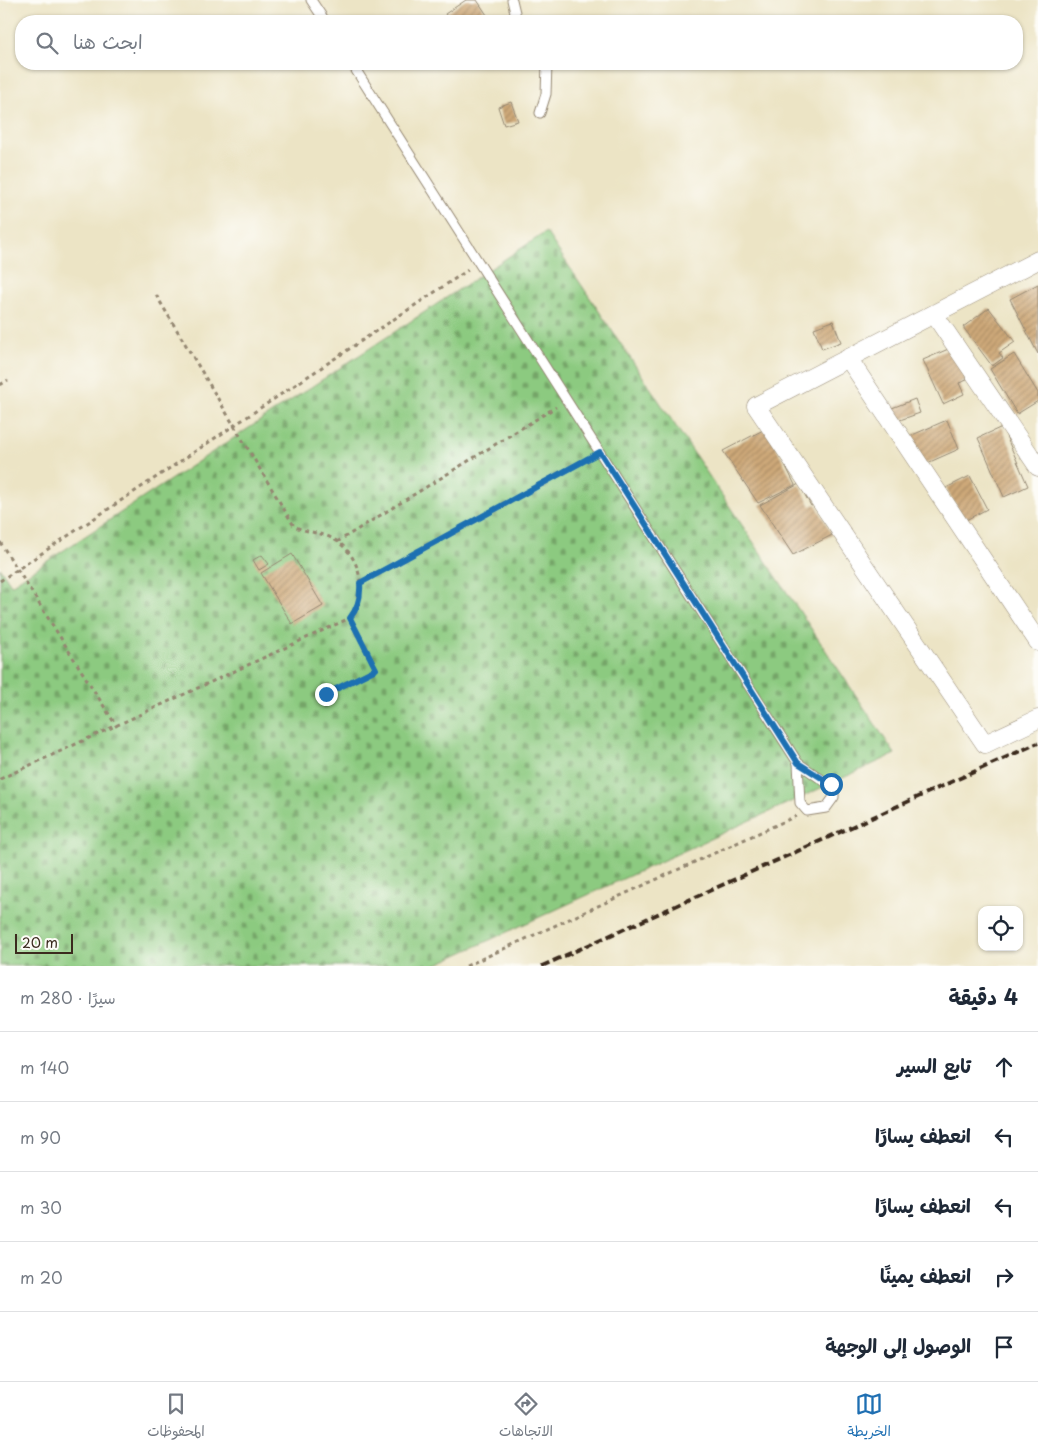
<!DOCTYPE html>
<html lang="ar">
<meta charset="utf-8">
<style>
body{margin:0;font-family:"Playpen Sans","Playpen Sans Arabic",sans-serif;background:#f2f2f3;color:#1f2937;direction:rtl}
.controls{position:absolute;right:15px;bottom:15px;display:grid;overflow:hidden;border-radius:10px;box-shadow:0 1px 4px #0004}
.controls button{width:45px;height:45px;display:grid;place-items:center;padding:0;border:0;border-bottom:1px solid #e0e1e3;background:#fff;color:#1f2937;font:25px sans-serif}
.scale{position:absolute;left:15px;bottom:12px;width:58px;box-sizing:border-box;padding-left:5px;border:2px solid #3b2a1e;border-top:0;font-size:14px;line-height:18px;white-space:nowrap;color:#3b2a1e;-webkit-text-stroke:4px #fdfcf7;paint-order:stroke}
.stop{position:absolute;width:15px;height:15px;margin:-11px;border:4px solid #1f6fb2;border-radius:50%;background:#fff}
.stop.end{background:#1f6fb2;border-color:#fff;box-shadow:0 1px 5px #0008}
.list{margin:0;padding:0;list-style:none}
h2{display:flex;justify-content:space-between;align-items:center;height:65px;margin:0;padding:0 20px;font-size:21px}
h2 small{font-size:16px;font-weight:400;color:#747a83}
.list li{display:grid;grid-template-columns:32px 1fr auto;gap:15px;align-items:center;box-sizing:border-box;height:70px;padding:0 20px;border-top:1px solid #e0e1e3}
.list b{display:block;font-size:19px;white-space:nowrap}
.list em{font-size:16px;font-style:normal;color:#747a83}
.icon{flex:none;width:28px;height:28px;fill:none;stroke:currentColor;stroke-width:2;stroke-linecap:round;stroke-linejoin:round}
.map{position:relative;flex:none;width:1038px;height:966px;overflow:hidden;direction:ltr}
.search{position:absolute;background:#fff;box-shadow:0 1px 4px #0004;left:15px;right:15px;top:15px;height:55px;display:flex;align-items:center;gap:12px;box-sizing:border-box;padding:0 18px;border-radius:20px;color:#747a83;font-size:19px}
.sheet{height:415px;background:#fff}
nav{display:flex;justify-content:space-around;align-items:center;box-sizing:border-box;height:70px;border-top:1px solid #e0e1e3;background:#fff;font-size:14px;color:#747a83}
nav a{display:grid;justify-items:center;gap:2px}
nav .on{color:#1f6fb2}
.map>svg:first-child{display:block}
</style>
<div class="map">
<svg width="1038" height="966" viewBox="0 0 1038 966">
<defs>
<pattern id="cemetery-stones" width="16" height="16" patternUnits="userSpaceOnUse" patternTransform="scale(1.25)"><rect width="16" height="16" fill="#8cca80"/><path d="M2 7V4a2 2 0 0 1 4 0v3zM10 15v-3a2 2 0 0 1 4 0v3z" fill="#74a468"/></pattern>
<pattern id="building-hatch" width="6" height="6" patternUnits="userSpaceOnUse" patternTransform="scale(1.25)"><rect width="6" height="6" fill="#cea979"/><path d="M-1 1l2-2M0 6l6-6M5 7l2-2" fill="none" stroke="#a88a63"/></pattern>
</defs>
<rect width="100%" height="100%" fill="#fdfcf7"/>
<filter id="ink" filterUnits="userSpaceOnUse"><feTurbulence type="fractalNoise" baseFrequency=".02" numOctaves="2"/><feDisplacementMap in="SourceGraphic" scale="10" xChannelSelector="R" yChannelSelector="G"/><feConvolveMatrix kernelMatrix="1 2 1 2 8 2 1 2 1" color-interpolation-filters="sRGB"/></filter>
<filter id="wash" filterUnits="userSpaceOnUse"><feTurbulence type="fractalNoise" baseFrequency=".0096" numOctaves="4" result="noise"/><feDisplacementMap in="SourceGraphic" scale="20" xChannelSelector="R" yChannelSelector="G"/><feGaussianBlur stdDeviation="1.12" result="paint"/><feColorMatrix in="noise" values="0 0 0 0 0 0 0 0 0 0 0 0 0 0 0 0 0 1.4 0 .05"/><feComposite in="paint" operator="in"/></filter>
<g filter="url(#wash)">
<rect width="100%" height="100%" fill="#ece4c5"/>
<path fill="url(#cemetery-stones)" stroke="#647a4f" d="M546 232 895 754 433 966H0V568L11 585Z"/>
<g id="blocks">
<path fill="url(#building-hatch)" d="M466 0H477L491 21H450L445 14Z
M511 102 518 121 504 125 498 107Z
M1038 284V354L1010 299Z
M989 308 1015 342 999 353 1003 358 992 366 963 327Z
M833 321 841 342 822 349 814 328Z
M953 347 967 380 959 383 964 394 943 404 923 360Z
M1014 354 1038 393V401L1017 414 990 369Z
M915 399 920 413 897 421 892 408Z
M947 420 959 449 923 465 910 436Z
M1002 427 1028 486 1004 497 978 438Z
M767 428 795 485 758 503 723 451Z
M970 476 987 509 964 521 946 488Z
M799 484 811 506 816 504 832 535 793 555 760 505Z
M292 554 323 606 292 624 261 573Z
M262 555 269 564 259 570 253 560Z"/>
</g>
</g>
<g filter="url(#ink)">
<use href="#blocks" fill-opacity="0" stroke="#948772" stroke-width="1"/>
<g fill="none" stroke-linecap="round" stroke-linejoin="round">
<g stroke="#948772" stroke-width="11">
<path id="lane" d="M311 0 325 21
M512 0 517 21
M352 64 798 763
M540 113 546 94 547 64
M798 763 834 788V797L826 808 807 811 800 803Z"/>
</g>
<g stroke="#948772" stroke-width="19">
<path id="street" d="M1038 260 756 406 985 744 1038 719
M934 314 1038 467
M848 358 1038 642"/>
</g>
<path stroke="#948772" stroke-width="3" stroke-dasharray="4 4" stroke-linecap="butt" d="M156 295 294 526C305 532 316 532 327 536 360 549 370 591 350 618L375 669 326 694
M0 385 8 380
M0 542 117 727
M337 542 556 407
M0 581 468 270
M361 583 588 458
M0 779 350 618
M466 966 796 816"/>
<use href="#lane" stroke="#fff" stroke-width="9"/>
<use href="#street" stroke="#fff" stroke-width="18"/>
<path stroke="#3b2a1e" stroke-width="4" stroke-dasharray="8 4" stroke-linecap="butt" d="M542 966 1038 743"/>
</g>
</g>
<g fill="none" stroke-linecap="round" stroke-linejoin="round" filter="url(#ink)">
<path stroke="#1f6fb2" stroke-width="6" d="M326 694 376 669 350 618C358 608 361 596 360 583L600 452 798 763 831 784"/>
</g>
</svg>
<div class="controls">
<button><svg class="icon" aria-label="locate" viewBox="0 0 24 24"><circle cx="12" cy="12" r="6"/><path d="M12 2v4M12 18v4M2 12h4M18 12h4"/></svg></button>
</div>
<div class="scale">20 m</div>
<div class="stop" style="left:831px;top:784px"></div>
<div class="stop end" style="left:326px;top:694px"></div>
<div class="search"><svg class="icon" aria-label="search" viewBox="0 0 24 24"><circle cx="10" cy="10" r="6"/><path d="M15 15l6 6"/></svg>ابحث هنا</div>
</div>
<section class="sheet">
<h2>4 دقيقة<small>سيرًا · 280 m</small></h2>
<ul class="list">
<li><svg class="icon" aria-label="ahead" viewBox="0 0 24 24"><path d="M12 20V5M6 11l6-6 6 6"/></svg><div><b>تابع السير</b></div><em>140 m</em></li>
<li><svg class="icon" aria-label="left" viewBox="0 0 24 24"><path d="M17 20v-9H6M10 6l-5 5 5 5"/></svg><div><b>انعطف يسارًا</b></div><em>90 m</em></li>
<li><svg class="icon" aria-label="left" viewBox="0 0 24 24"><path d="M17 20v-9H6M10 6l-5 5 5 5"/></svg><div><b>انعطف يسارًا</b></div><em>30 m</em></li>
<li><svg class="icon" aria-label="right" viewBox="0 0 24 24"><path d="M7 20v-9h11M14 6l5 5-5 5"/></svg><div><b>انعطف يمينًا</b></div><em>20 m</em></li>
<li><svg class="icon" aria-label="arrive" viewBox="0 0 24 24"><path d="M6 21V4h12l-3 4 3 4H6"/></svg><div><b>الوصول إلى الوجهة</b></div></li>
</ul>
</section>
<nav>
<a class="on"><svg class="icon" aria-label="map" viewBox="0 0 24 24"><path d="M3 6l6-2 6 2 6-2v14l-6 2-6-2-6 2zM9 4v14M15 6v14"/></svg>الخريطة</a>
<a><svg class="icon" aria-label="directions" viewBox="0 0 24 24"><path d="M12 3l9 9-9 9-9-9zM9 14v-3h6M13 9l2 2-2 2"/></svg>الاتجاهات</a>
<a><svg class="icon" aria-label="saved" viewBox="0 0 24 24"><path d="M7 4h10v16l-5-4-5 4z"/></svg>المحفوظات</a>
</nav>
